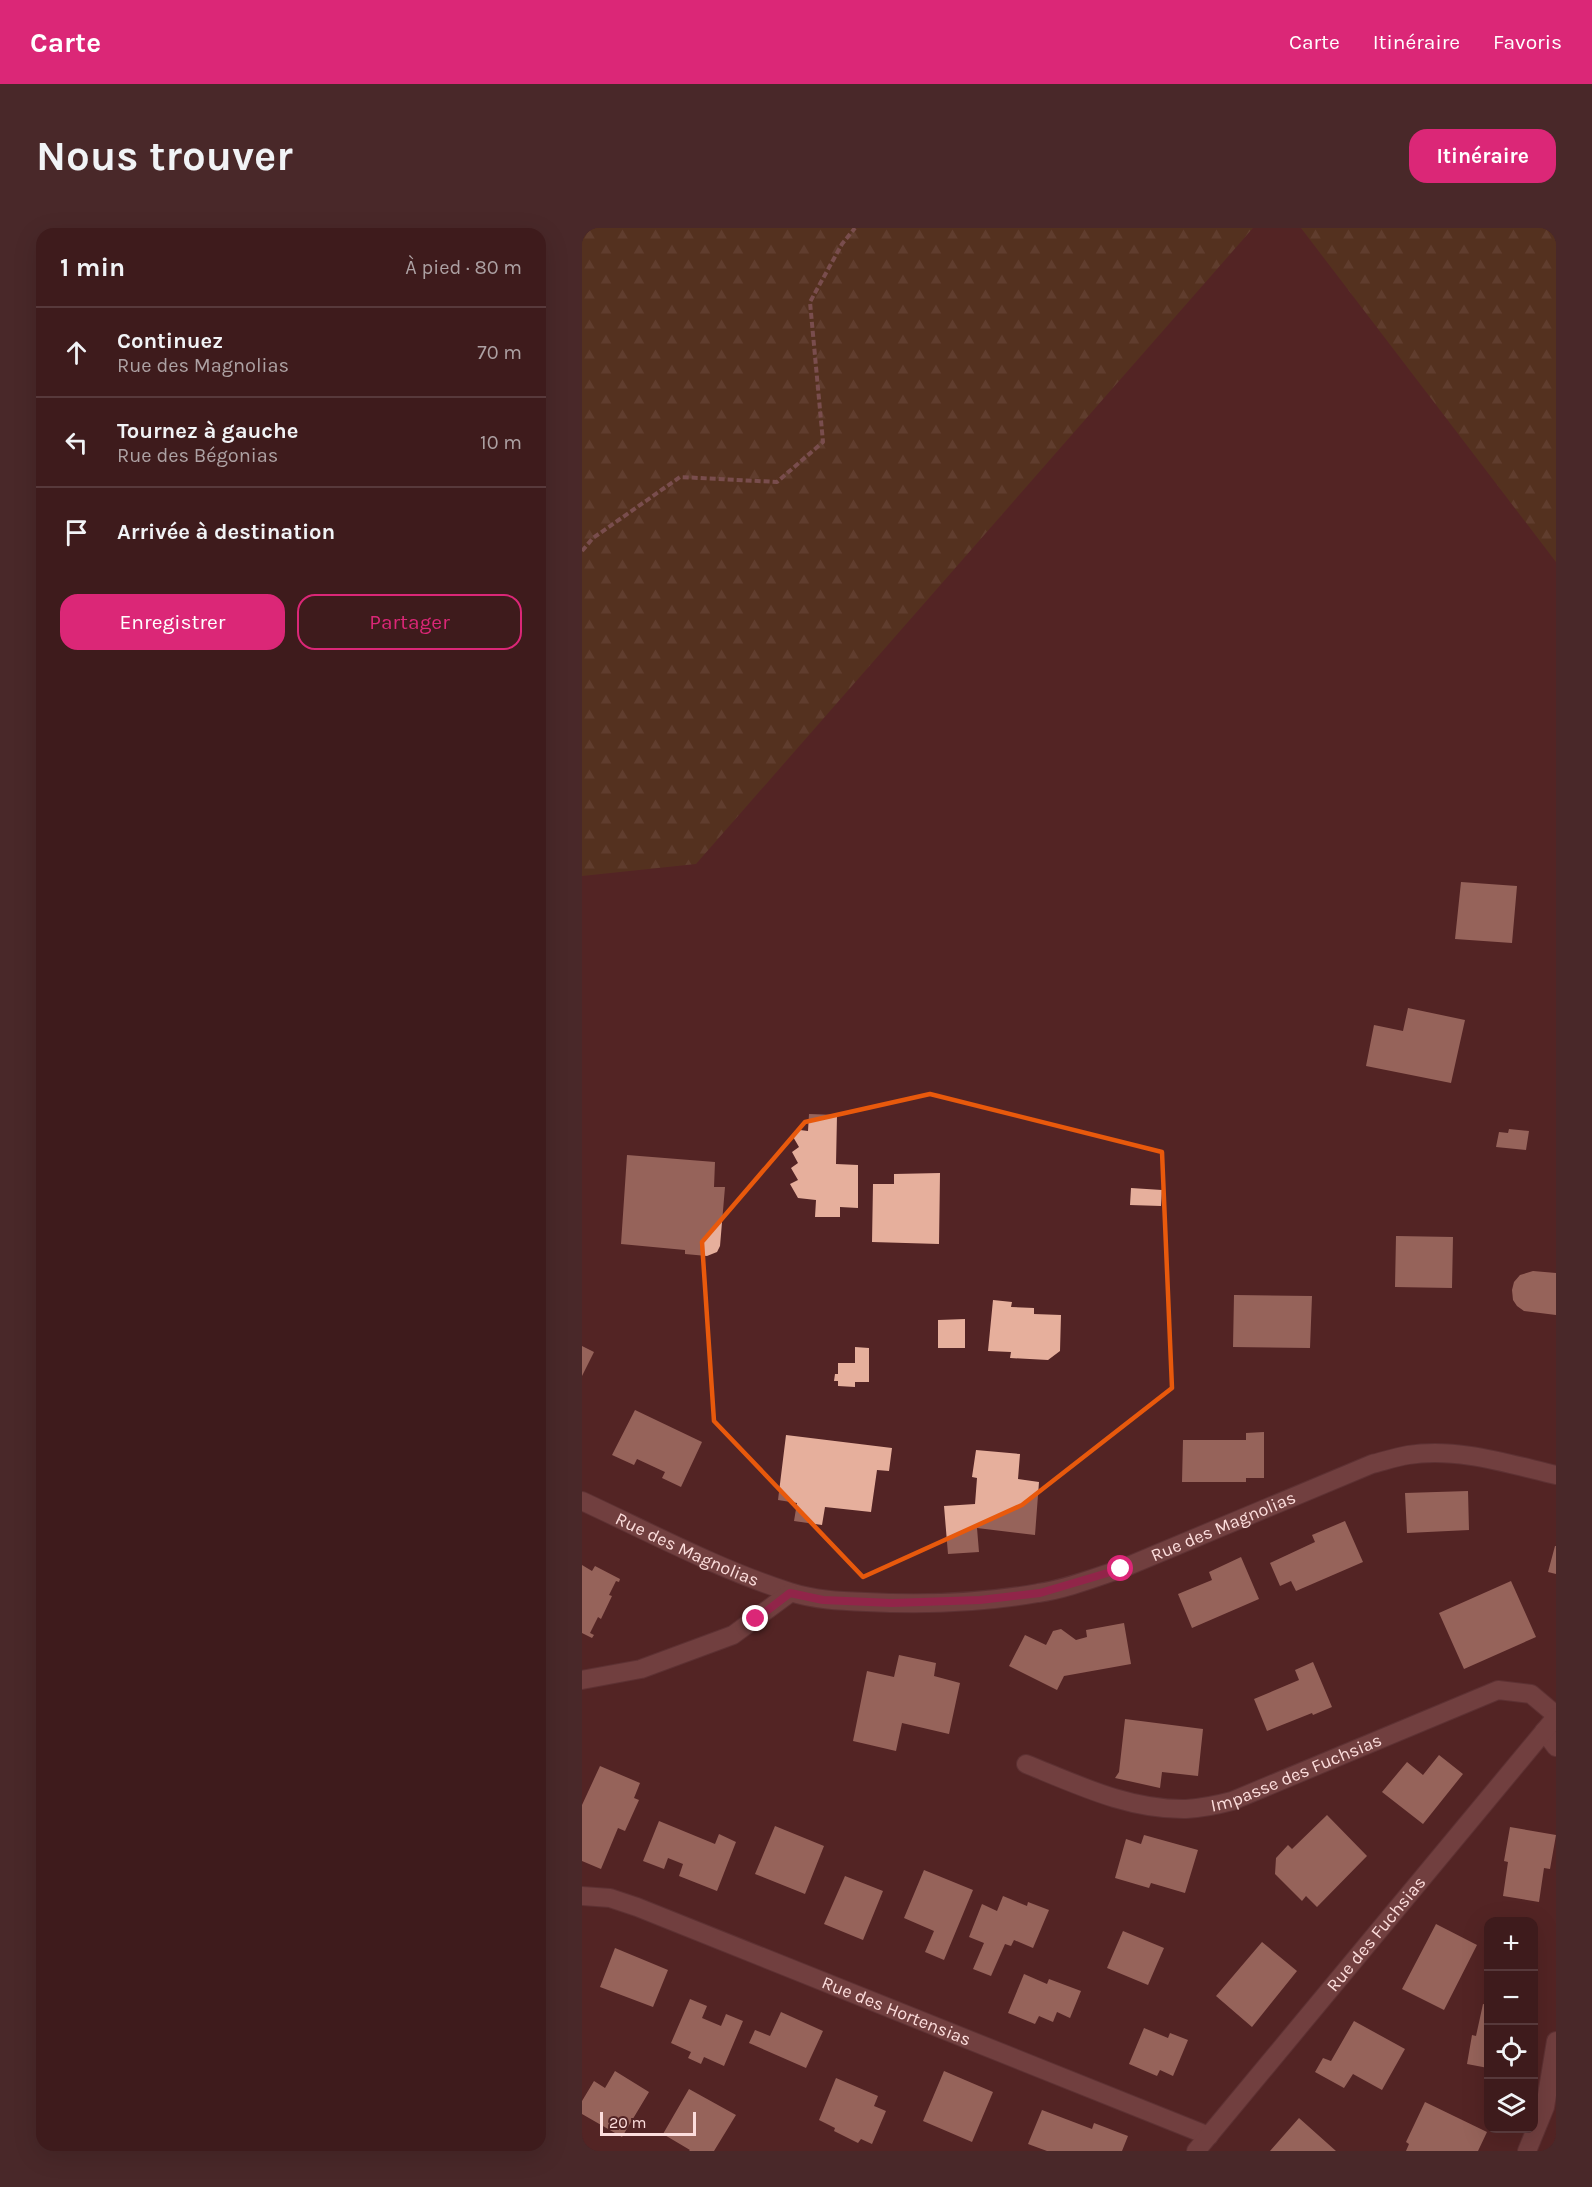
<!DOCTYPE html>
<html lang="fr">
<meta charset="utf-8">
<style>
body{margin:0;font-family:Karla,sans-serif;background:#492829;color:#f1f3f6}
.controls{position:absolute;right:18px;bottom:18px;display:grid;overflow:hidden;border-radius:12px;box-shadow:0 6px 24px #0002}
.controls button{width:54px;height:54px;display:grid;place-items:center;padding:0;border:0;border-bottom:2px solid #57393b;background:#3e1b1c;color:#f1f3f6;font:30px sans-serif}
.scale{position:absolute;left:18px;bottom:15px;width:96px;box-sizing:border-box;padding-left:6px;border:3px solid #fcdddc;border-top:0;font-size:16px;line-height:21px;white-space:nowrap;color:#fcdddc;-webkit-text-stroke:4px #532425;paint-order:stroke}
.stop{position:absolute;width:18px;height:18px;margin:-14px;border:4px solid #db2777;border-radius:50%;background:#fff}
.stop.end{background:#db2777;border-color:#fff;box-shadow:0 2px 6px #0008}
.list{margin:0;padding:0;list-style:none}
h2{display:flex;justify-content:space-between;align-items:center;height:78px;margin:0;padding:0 24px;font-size:26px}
h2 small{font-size:20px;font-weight:400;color:#ada1a3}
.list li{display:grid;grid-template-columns:39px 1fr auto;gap:18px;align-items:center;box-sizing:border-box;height:90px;padding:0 24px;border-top:2px solid #57393b}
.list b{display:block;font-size:22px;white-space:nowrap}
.list p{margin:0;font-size:20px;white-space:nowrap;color:#ada1a3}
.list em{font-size:20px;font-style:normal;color:#ada1a3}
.actions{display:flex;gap:12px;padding:18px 24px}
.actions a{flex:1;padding:14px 0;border:2px solid #db2777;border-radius:18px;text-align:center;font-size:21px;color:#db2777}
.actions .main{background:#db2777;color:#fff}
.icon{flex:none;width:33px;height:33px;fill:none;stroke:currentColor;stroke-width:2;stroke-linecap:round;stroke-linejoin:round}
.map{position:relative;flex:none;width:974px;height:1923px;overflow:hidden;border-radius:18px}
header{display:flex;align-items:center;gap:36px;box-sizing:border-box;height:84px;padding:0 30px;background:#db2777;color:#fff}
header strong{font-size:28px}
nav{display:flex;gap:33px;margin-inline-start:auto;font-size:21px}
.intro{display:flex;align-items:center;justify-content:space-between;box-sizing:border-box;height:144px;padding:0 36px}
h1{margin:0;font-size:42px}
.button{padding:15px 27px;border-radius:18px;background:#db2777;color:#fff;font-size:21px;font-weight:700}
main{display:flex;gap:36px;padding:0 36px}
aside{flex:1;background:#3e1b1c;border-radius:18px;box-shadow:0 6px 24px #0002}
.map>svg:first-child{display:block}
</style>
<header>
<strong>Carte</strong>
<nav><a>Carte</a><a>Itinéraire</a><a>Favoris</a></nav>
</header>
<div class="intro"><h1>Nous trouver</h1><a class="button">Itinéraire</a></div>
<main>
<aside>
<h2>1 min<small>À pied · 80 m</small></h2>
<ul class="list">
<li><svg class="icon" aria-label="ahead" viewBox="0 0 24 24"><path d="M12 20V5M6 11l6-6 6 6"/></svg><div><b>Continuez</b><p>Rue des Magnolias</p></div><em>70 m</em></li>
<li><svg class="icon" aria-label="left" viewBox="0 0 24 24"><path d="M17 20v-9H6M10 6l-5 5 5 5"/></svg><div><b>Tournez à gauche</b><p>Rue des Bégonias</p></div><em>10 m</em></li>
<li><svg class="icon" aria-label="arrive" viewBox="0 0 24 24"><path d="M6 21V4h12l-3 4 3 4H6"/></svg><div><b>Arrivée à destination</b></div></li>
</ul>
<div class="actions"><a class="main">Enregistrer</a><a>Partager</a></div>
</aside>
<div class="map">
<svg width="974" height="1923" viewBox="0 0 974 1923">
<defs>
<pattern id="forest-firs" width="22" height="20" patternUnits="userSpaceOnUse" patternTransform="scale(1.5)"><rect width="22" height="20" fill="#564119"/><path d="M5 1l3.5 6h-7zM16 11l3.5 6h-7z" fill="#6f5c3a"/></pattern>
</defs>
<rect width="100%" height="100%" fill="#532425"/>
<path fill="url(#forest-firs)" d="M0 0H671L114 636 0 648Z
M719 0H974V334Z"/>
<path fill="#e6af9c" d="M879 654 935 658 930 715 873 711Z
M826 780 883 792 869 855 784 838 792 797 821 803Z
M227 886 255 887 254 936 276 937V980L258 979V989H233L234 972 216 970 208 956 216 952 209 940 216 935 210 924 217 919 210 907 218 902 226 903Z
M927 901 947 903 944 922 914 919 917 904 926 905Z
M45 927 133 934 132 959H143L138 1018 135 1024 125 1028 103 1026V1022L39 1016Z
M358 945 357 1016 290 1014 291 956H312V946Z
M549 960 580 962 579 978 548 977Z
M814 1008 871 1009 870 1060 813 1059Z
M951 1043 974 1045V1087L942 1083 935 1078 931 1072 930 1062 932 1054 938 1047Z
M652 1067 730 1068 728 1120 651 1119Z
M411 1072 430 1074 429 1079 452 1080V1086L479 1087 478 1123 466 1132 428 1130 429 1124 406 1123Z
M383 1091V1120H356V1092Z
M0 1118 12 1124 0 1148Z
M273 1119 287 1120V1154H273V1159L256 1158V1153H252L253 1146H256V1135H273Z
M53 1182 120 1214 99 1259 80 1250 83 1244 55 1231 52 1237 30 1227Z
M682 1204V1250H664V1254H600L601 1212H664V1205Z
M204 1207 310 1220 307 1243 295 1242 289 1284 243 1279 240 1297 212 1293 215 1275 196 1272Z
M394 1222 438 1226 436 1251 457 1254 453 1307 395 1300 397 1324 366 1326 362 1278 393 1276 395 1250 390 1249Z
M886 1263 887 1302 825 1305 823 1265Z
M763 1293 781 1334 714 1363 709 1353 698 1358 688 1335 733 1314 730 1307Z
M973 1318H974V1346L966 1344Z
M659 1329 677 1371 610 1400 596 1366 630 1352 627 1344Z
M0 1337 10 1343 13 1338 38 1351 37 1354 34 1353 27 1367 30 1368 19 1391 16 1389 8 1405 12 1407 10 1410 0 1405Z
M929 1353 954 1409 882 1441 857 1385Z
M542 1395 549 1436 482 1448 475 1462 427 1438 443 1407 464 1417 471 1403 479 1401 494 1412 505 1409 504 1402Z
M317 1427 354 1435 352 1448 378 1455 367 1506 320 1495 314 1523 271 1513 285 1443 312 1449Z
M731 1434 750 1479 731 1487 730 1485 685 1503 672 1471 717 1452 713 1442Z
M543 1491 621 1501 616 1548 580 1544 578 1560 533 1550 537 1544Z
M857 1527 881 1546 841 1596 800 1564 825 1534 841 1547Z
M18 1538 58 1555 52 1570 57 1572 43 1603 36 1600 19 1641 0 1633V1577Z
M745 1587 785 1628 735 1679 724 1668 720 1673 693 1646 694 1630 706 1617 710 1621Z
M77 1593 133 1616 137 1606 154 1614 135 1663 97 1648 101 1636 86 1630 82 1641 61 1633Z
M193 1598 242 1618 223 1666 173 1646Z
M928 1599 974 1607 968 1641 962 1640 957 1674 921 1668 926 1634 922 1633Z
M562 1607 616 1622 603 1665 569 1655 567 1660 533 1650 544 1611 559 1616Z
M342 1642 391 1662 362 1732 343 1724 352 1703 322 1690Z
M263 1648 301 1663 281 1712 242 1696Z
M421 1668 445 1678 446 1674 467 1682 451 1720 432 1712 429 1718 423 1716 409 1748 391 1741 402 1715 387 1709 400 1676 415 1683Z
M854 1696 895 1717 862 1782 820 1761Z
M541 1703 582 1720 566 1757 525 1740Z
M680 1714 715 1743 670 1799 634 1768Z
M33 1720 86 1742 71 1779 18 1759Z
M442 1746 465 1756 467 1751 499 1763 488 1790 475 1784 471 1794 457 1788 453 1796 426 1785Z
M108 1771 125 1778 120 1790 139 1798 144 1786 161 1793 142 1838 122 1829 119 1836 106 1830 109 1824 89 1815Z
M901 1776 906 1777V1840L885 1836 890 1807 894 1808Z
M199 1784 241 1803 224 1840 167 1815 173 1802 188 1808Z
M772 1793 823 1821 800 1862 771 1846 762 1860 733 1844 741 1830 749 1833Z
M562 1800 586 1810 588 1805 606 1812 591 1848 578 1842 575 1848 547 1836Z
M33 1843 67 1864 40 1909 0 1886V1873L12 1853 23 1860Z
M362 1843 411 1864 390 1914 341 1893Z
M254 1850 296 1868 292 1878 304 1883 290 1916 279 1911 276 1915 252 1903 253 1900 237 1892Z
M107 1861 154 1887 132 1923H107L108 1922 81 1906Z
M843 1874 905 1904 896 1923H824L827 1916 824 1914Z
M460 1882 510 1901 512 1895 546 1908 540 1923H465L446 1916Z
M717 1890 754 1923H688Z"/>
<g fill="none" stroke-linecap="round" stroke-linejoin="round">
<g stroke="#694144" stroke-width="20">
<g id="street">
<path id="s1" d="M0 1273C67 1304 138 1342 208 1364 233 1372 258 1373 284 1374 341 1377 400 1375 456 1365 484 1361 512 1350 539 1341L790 1236C802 1233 814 1229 826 1227 875 1219 927 1236 974 1247"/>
<path d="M0 1452 59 1441 151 1407 208 1365"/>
<path d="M962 1503 974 1519"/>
<path id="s2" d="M444 1536C496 1557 547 1582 604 1581 620 1580 635 1577 650 1573L916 1462 949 1466 974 1487"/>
<path id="s3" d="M0 1668 28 1670 55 1679 627 1908"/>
<path id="s4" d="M614 1923 974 1489"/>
<path d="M945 1923 963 1879 974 1813"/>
</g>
</g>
<path stroke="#a67e7e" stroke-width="4" stroke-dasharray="6 3" stroke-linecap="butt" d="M0 323 11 310 98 249 195 254 241 214 228 74 260 16 273 0"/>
<use href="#street" stroke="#945f5f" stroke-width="18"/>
</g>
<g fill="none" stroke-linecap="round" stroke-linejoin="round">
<path stroke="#db2777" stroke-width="8" d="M174 1391 208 1365 241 1372 310 1375 398 1372 458 1365 539 1341"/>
</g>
<path d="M0 0H974V1923H0ZM348 866 580 924 590 1160 440 1277 281 1349 132 1193 120 1014 223 894Z" fill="#532425" fill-opacity=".55" fill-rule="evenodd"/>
<path fill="none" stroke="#e8590c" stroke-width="4.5" stroke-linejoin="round" d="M348 866 580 924 590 1160 440 1277 281 1349 132 1193 120 1014 223 894Z"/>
<g text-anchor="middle" stroke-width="6" stroke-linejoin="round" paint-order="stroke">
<g font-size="18" fill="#fcdddc" stroke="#532425">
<text dy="6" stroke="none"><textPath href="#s1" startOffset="674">Rue des Magnolias</textPath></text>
<text dy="6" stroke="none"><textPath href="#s1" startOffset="116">Rue des Magnolias</textPath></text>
<text dy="6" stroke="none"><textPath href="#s2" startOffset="284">Impasse des Fuchsias</textPath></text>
<text dy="6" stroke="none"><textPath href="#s4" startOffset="282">Rue des Fuchsias</textPath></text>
<text dy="6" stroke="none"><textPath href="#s3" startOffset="336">Rue des Hortensias</textPath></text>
</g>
</g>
</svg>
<div class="controls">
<button>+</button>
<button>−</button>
<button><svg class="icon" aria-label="locate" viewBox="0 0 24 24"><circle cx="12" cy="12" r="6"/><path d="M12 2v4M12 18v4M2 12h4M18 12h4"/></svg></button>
<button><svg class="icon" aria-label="layers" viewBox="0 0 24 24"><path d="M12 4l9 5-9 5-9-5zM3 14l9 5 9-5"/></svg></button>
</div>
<div class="scale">20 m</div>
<div class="stop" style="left:539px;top:1341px"></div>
<div class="stop end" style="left:174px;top:1391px"></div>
</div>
</main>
